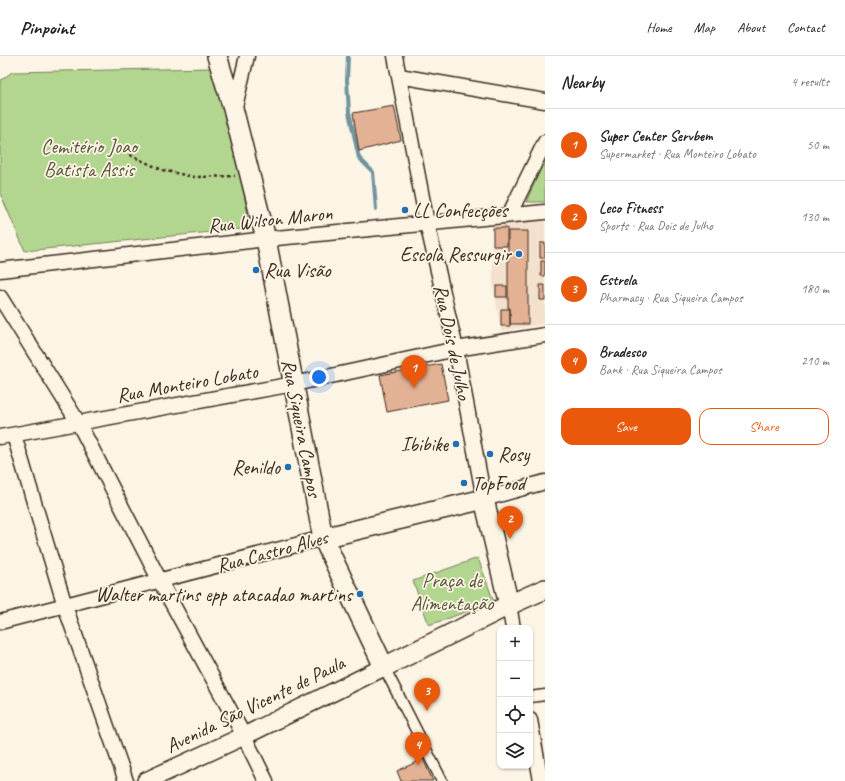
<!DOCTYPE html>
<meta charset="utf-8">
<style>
body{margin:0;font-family:Caveat,sans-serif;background:#f2f2f2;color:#222}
.controls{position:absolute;right:12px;bottom:12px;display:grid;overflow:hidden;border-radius:8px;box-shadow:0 1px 3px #0004}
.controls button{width:36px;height:36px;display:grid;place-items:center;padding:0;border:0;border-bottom:1px solid #e0e0e0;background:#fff;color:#222;font:20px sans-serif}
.you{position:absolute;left:319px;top:321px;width:14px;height:14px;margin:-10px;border:3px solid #fff;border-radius:50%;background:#1a73e8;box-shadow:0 0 0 6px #1a73e833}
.badge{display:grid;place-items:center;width:26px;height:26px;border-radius:50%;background:#ea580c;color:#fff;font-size:13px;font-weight:700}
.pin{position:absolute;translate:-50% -33px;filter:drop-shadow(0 1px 2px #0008)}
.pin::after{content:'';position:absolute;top:21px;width:14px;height:12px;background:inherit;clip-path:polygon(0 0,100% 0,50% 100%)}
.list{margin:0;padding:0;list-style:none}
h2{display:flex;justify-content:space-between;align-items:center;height:52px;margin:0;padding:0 16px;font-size:17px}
h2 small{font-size:13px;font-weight:400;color:#767676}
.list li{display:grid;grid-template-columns:26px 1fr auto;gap:12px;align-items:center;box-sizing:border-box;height:72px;padding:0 16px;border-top:1px solid #e0e0e0}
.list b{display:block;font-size:15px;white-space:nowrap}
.list p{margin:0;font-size:13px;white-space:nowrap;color:#767676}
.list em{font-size:13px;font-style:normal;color:#767676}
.actions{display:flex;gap:8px;padding:12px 16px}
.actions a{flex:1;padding:9px 0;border:1px solid #ea580c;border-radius:12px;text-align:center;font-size:14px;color:#ea580c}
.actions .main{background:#ea580c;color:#fff}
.icon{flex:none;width:22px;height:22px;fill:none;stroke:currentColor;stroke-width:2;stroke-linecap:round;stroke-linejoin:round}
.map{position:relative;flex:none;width:545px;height:725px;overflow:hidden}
header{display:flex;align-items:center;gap:24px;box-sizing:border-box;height:56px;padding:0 20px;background:#fff;border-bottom:1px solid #e0e0e0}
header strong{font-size:19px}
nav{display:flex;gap:22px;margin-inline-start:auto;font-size:14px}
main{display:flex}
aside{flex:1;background:#fff}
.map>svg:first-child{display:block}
</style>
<header>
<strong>Pinpoint</strong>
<nav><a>Home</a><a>Map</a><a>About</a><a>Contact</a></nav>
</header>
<main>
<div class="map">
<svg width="545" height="725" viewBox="0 0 545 725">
<rect width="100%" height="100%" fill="#fcf5e5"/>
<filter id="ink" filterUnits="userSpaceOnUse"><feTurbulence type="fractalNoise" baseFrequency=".025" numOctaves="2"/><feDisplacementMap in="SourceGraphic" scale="8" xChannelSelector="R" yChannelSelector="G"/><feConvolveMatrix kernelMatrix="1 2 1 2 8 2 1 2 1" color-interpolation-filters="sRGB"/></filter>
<g filter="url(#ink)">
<path fill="#f4e1cd" d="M545 163V268L501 275 493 229 492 167Z"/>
<path fill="#b2d590" stroke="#768057" d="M210 12 236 91 250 172 25 195 0 137V25L12 16Z
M545 103V146H526Z
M478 502 494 546 429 569 413 525Z"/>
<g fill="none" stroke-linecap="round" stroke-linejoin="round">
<path stroke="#6f949d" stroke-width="4" d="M348 0 347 24 349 56 359 102 373 116 376 153"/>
</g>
<path fill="#e3b194" stroke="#3b2a1e" d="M394 50 401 84 359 95 353 57Z
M493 172H507V190H493Z
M508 175H528V268H510V252H508Z
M540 187H545V202H540Z
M541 205H545V220H541Z
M540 229H545V244H540Z
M496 230H507V241H496Z
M501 253H510V270H501Z
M441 308 448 344 387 356 380 319Z
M423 703 433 725H401L397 715Z"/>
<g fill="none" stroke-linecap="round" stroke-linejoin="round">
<g stroke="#3b2a1e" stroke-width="13">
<path id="pedestrian" d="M384 611 442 725
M530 641 545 639"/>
</g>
<g stroke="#3b2a1e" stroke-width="17">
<path id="minor" d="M395 0 427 167 456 293 484 443 545 426
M399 20 545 45
M234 55 247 0
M509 159 545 86
M0 214 266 183 545 156
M0 241 78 366 160 525 244 680 266 725
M14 379 65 550 126 725
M0 381 294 328 456 293 545 279
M509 549 513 572
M0 566 323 482
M530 664 541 725"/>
</g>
<g stroke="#3b2a1e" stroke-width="20">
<path id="tertiary" d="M146 725 244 680 384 611"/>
</g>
<g stroke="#3b2a1e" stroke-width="22">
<path id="secondary" d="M217 0 234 56 266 183 323 482 384 611 509 549 545 533
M323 482 484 443 509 549"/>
</g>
<path stroke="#3b2a1e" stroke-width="2.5" stroke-dasharray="3 3" stroke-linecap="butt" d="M130 99 162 114 194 121 235 120"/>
<use href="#pedestrian" stroke="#fcf5e5" stroke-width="10"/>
<use href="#minor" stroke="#fcf5e5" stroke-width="14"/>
<use href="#tertiary" stroke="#fcf5e5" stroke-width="17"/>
<use href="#secondary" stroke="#fcf5e5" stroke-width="19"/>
</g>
</g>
<g fill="#1f6fb2" stroke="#fcf5e5" stroke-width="1.5">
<circle cx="405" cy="154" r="4"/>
<circle cx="519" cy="198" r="4"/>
<circle cx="256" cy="214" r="4"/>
<circle cx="456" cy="388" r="4"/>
<circle cx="490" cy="398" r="4"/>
<circle cx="288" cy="411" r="4"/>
<circle cx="464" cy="427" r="4"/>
<circle cx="360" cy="538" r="4"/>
</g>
<g text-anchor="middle" stroke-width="3.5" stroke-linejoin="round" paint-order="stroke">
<g font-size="20" fill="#59553a" stroke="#fcf5e5">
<text x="89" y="97">Cemitério Joao<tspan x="89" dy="23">Batista Assis</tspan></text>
<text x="452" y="531">Praça de<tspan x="452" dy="23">Alimentação</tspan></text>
</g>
<g font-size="20" fill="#3b2a1e" stroke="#fcf5e5" text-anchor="start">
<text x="413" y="161">LL Confecções</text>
<text x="511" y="205" text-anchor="end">Escola Ressurgir</text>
<text x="264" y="221">Rua Visão</text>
<text x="448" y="395" text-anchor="end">Ibibike</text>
<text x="498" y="405">Rosy</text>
<text x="280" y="418" text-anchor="end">Renildo</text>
<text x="472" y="434">TopFood</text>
<text x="352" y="545" text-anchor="end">Walter martins epp atacadao martins</text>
</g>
<g font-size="20" fill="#3b2a1e" stroke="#fcf5e5">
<text transform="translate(270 163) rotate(-6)" y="7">Rua Wilson Maron</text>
<text transform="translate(453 286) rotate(78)" y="7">Rua Dois de Julho</text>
<text transform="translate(187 327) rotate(-10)" y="7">Rua Monteiro Lobato</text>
<text transform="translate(302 372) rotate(79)" y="7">Rua Siqueira Campos</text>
<text transform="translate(272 495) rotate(-15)" y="7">Rua Castro Alves</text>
<text transform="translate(255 648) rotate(-26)" y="7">Avenida São Vicente de Paula</text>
</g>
</g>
</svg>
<div class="controls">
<button>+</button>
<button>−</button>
<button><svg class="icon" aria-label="locate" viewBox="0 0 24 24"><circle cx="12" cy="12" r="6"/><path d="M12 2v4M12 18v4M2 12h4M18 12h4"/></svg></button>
<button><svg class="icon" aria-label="layers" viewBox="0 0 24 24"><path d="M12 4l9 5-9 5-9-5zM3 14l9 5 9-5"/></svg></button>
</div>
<div class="you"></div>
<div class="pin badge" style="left:414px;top:332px">1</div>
<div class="pin badge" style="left:510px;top:483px">2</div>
<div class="pin badge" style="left:427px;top:655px">3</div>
<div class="pin badge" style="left:418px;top:709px">4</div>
</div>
<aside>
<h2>Nearby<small>4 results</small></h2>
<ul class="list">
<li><span class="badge">1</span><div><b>Super Center Servbem</b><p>Supermarket · Rua Monteiro Lobato</p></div><em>50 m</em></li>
<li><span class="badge">2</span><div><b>Leco Fitness</b><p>Sports · Rua Dois de Julho</p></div><em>130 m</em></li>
<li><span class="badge">3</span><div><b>Estrela</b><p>Pharmacy · Rua Siqueira Campos</p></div><em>180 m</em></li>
<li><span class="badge">4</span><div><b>Bradesco</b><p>Bank · Rua Siqueira Campos</p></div><em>210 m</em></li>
</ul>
<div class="actions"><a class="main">Save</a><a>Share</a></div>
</aside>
</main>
